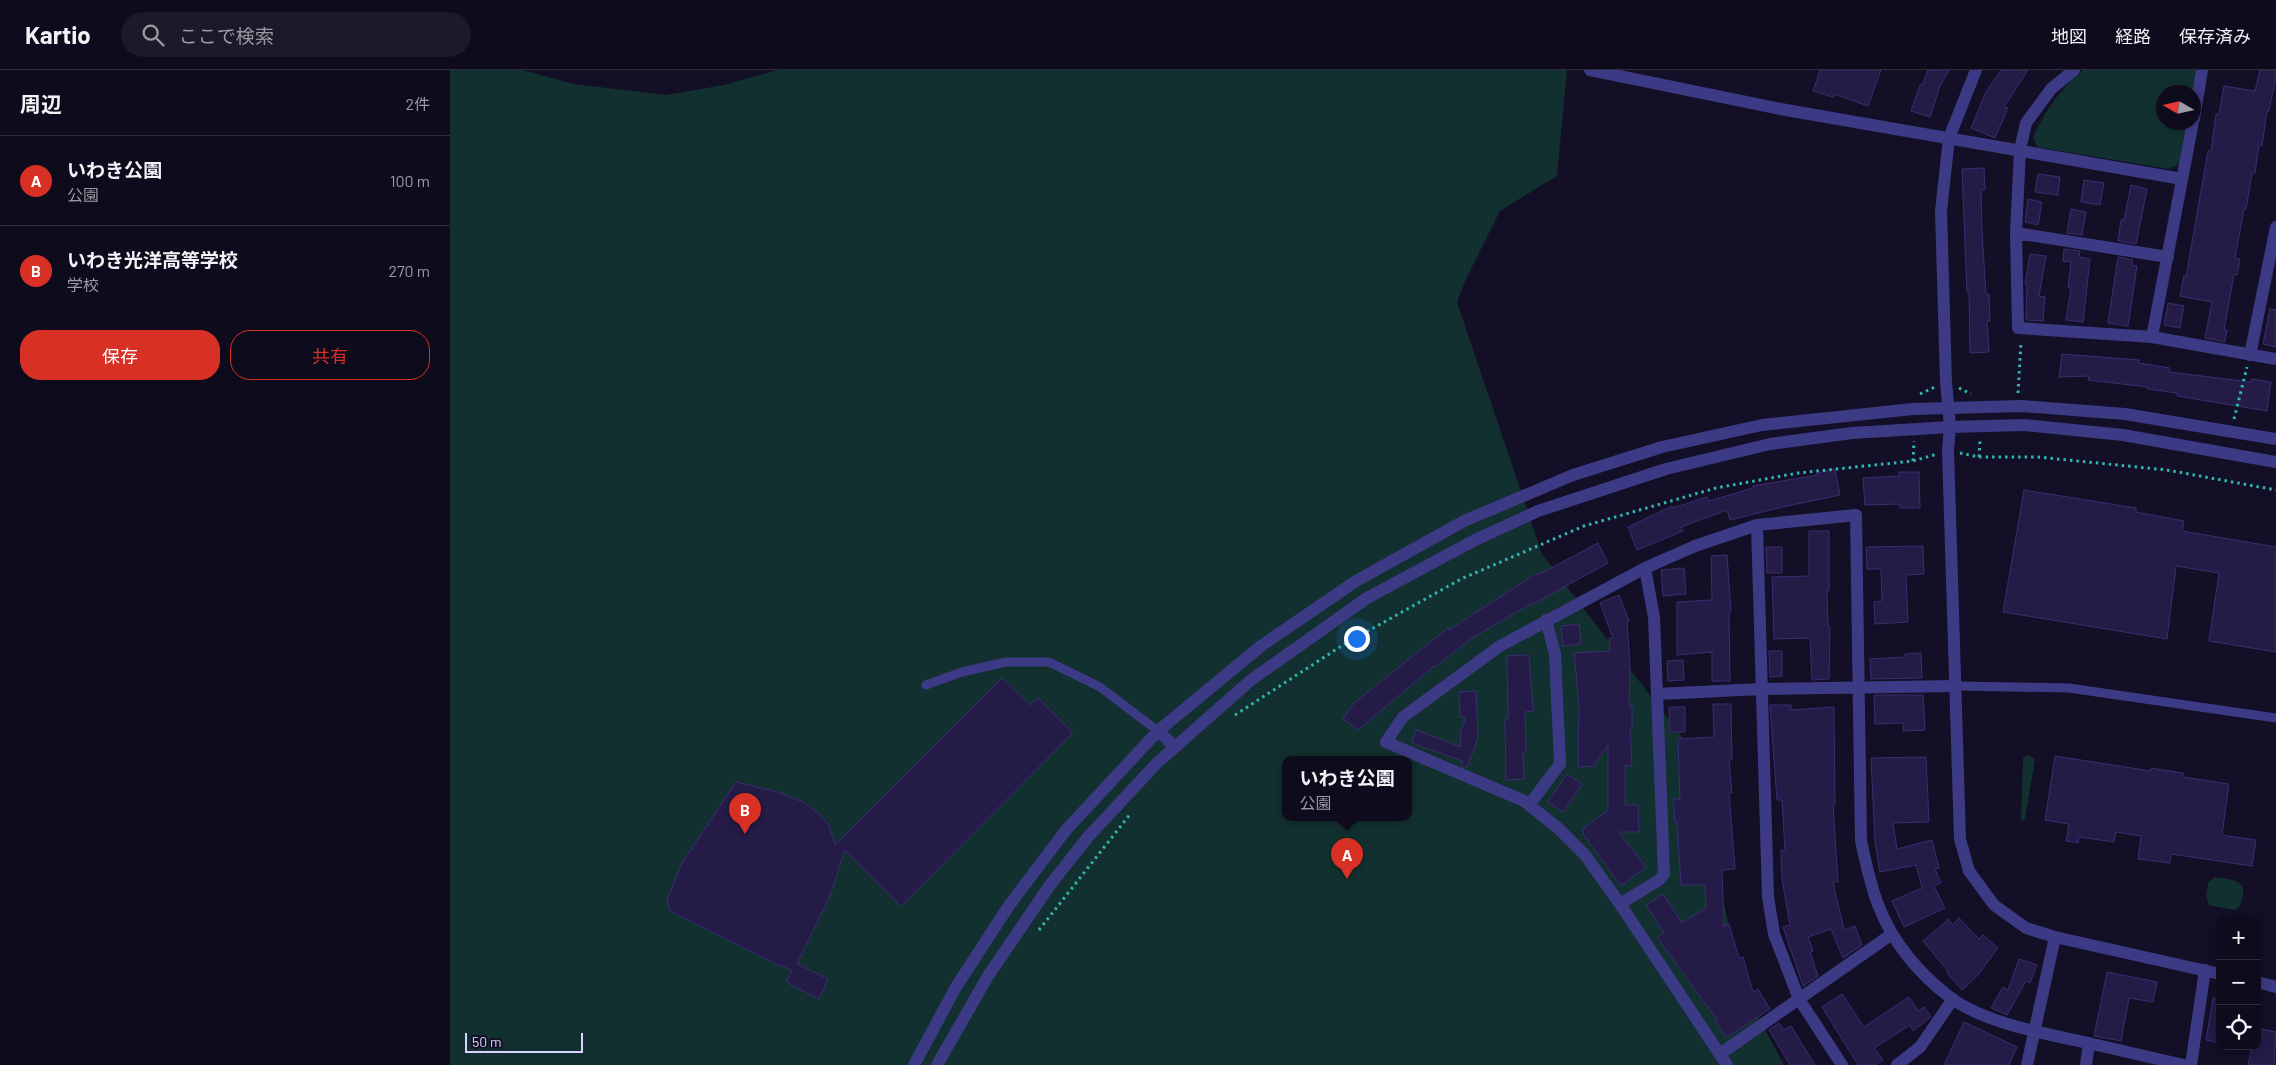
<!DOCTYPE html>
<html lang="ja">
<meta charset="utf-8">
<style>
body{margin:0;font-family:Barlow,"Noto Sans JP",sans-serif;background:#1c1929;color:#f1f3f6}
.controls{position:absolute;right:15px;bottom:15px;display:grid;overflow:hidden;border-radius:10px;box-shadow:0 2px 8px #0003}
.controls button{width:45px;height:45px;display:grid;place-items:center;padding:0;border:0;border-bottom:1px solid #2e2b3b;background:#0e0b1c;color:#f1f3f6;font:25px sans-serif}
.compass{position:absolute;left:1706px;top:15px;width:45px;height:45px;border-radius:50%;background:#0e0b1c;box-shadow:0 2px 8px #0003;rotate:279deg}
.scale{position:absolute;left:15px;bottom:12px;width:118px;box-sizing:border-box;padding-left:5px;border:2px solid #d9d4ff;border-top:0;font-size:14px;line-height:18px;white-space:nowrap;color:#d9d4ff;-webkit-text-stroke:4px #130f26;paint-order:stroke}
.you{position:absolute;left:906px;top:568px;width:18px;height:18px;margin:-12px;border:4px solid #fff;border-radius:50%;background:#1a73e8;box-shadow:0 0 0 8px #1a73e833}
.badge{display:grid;place-items:center;width:32px;height:32px;border-radius:50%;background:#d93025;color:#fff;font-size:16px;font-weight:700}
.pin{position:absolute;translate:-50% -41px;filter:drop-shadow(0 1px 2px #0008)}
.pin::after{content:'';position:absolute;top:26px;width:18px;height:15px;background:inherit;clip-path:polygon(0 0,100% 0,50% 100%)}
.popup{position:absolute;left:832px;top:686px;width:130px;height:65px;box-sizing:border-box;display:grid;place-content:center;border-radius:10px;background:#0e0b1c;filter:drop-shadow(0 1px 4px #0005);font-size:16px;white-space:nowrap;color:#9b9ba3}
.popup b{font-size:19px;color:#f1f3f6}
.popup::after{content:'';position:absolute;left:50%;top:100%;margin-left:-10px;border:10px solid transparent;border-top-color:#0e0b1c}
.list{margin:0;padding:0;list-style:none}
h2{display:flex;justify-content:space-between;align-items:center;height:65px;margin:0;padding:0 20px;font-size:21px}
h2 small{font-size:16px;font-weight:400;color:#9b9ba3}
.list li{display:grid;grid-template-columns:32px 1fr auto;gap:15px;align-items:center;box-sizing:border-box;height:90px;padding:0 20px;border-top:1px solid #2e2b3b}
.list b{display:block;font-size:19px;white-space:nowrap}
.list p{margin:0;font-size:16px;white-space:nowrap;color:#9b9ba3}
.list em{font-size:16px;font-style:normal;color:#9b9ba3}
.actions{display:flex;gap:10px;padding:15px 20px}
.actions a{flex:1;padding:11px 0;border:1px solid #d93025;border-radius:20px;text-align:center;font-size:18px;color:#d93025}
.actions .main{background:#d93025;color:#fff}
.icon{flex:none;width:28px;height:28px;fill:none;stroke:currentColor;stroke-width:2;stroke-linecap:round;stroke-linejoin:round}
.map{position:relative;flex:none;width:1826px;height:995px;overflow:hidden}
header{display:flex;align-items:center;gap:30px;box-sizing:border-box;height:70px;padding:0 25px;background:#0e0b1c;border-bottom:1px solid #2e2b3b}
header strong{font-size:24px}
nav{display:flex;gap:28px;margin-inline-start:auto;font-size:18px}
.search{width:350px;height:45px;background:#1c1929;display:flex;align-items:center;gap:12px;box-sizing:border-box;padding:0 18px;border-radius:28px;color:#9b9ba3;font-size:19px}
main{display:flex}
aside{flex:1;background:#0e0b1c}
.map>svg:first-child{display:block}
</style>
<header>
<strong>Kartio</strong>
<div class="search"><svg class="icon" aria-label="search" viewBox="0 0 24 24"><circle cx="10" cy="10" r="6"/><path d="M15 15l6 6"/></svg>ここで検索</div>
<nav><a>地図</a><a>経路</a><a>保存済み</a></nav>
</header>
<main>
<aside>
<h2>周辺<small>2件</small></h2>
<ul class="list">
<li><span class="badge">A</span><div><b>いわき公園</b><p>公園</p></div><em>100 m</em></li>
<li><span class="badge">B</span><div><b>いわき光洋高等学校</b><p>学校</p></div><em>270 m</em></li>
</ul>
<div class="actions"><a class="main">保存</a><a>共有</a></div>
</aside>
<div class="map">
<svg width="1826" height="995" viewBox="0 0 1826 995">
<rect width="100%" height="100%" fill="#130f26"/>
<path fill="#12302f" fill-rule="evenodd" d="M0 0H72L124 14 216 25 274 15 328 0H1117L1107 106 1050 141 1016 209 1007 232 1092 484 1235 671 1295 922 1334 995H0ZM836 690H958V748H836Z
M1633 0H1748L1743 22H1714V52L1737 53 1729 94 1719 99 1587 77 1583 67C1595 41 1610 19 1633 0Z
M1578 685 1585 689 1575 749 1571 751 1573 688Z
M1765 807C1787 810 1801 811 1789 837L1784 840 1759 835 1756 826 1758 813Z"/>
<path fill="#241b47" stroke="#3b2d73" d="M1370 0H1431L1418 36 1384 24 1383 27 1363 21Z
M1478 0H1499L1490 16 1480 47 1461 41 1470 15H1472Z
M1551 0H1578L1554 37 1558 38 1545 68 1521 58 1536 22Z
M1810 0H1826V7L1819 41H1817L1812 76 1809 75 1805 103H1802L1796 139H1794L1785 188 1790 189 1787 205 1784 204 1774 260H1777L1775 272 1755 268 1762 232 1730 226 1734 206 1736 207 1758 81H1761L1766 44H1769L1774 16 1805 21Z
M1534 98 1535 120H1531L1532 162 1536 224H1539L1540 251H1537L1539 282 1520 283 1519 222H1517L1512 99Z
M1588 104 1610 107 1608 125 1585 122Z
M1634 110 1654 113 1650 135 1631 132Z
M1681 115 1697 119 1686 174 1668 171 1671 150H1674Z
M1578 129 1592 132 1588 155 1575 152Z
M1621 139 1636 142 1632 165 1617 163Z
M1614 179 1630 181 1629 187 1640 189 1633 252 1616 250 1621 218H1618L1621 192 1613 191Z
M1580 184 1596 186 1589 226 1595 227 1593 251 1576 250 1577 215 1575 214Z
M1668 187 1683 190 1682 195 1687 196 1678 256 1658 253Z
M1718 233 1734 236 1730 258 1714 255Z
M1820 239 1826 240V277L1813 274Z
M1612 284 1689 290V293L1720 298 1719 302 1801 312 1802 309 1821 312 1817 341 1727 326V323L1698 319V317L1638 310 1639 306 1609 307Z
M1385 399 1390 425 1328 438 1280 450 1277 440 1231 457 1233 461 1187 480 1178 457 1222 436 1223 438 1257 427 1259 431 1303 418V416L1367 405V403Z
M1449 402H1469L1470 438H1450V434L1415 435 1413 408 1449 406Z
M1574 420 1686 438V442L1734 451 1732 461 1826 477V582L1759 571 1769 503 1726 496 1717 569 1553 542Z
M1359 461H1379V520H1377L1378 556H1380L1379 609 1362 610 1360 568 1324 569 1322 507 1359 506Z
M1148 473 1158 493 1083 534 1082 533 1022 568 985 597 984 596 908 660 893 649 904 633 998 558 999 560 1087 503 1088 505Z
M1473 476 1474 504 1456 505 1458 552 1425 554 1424 532 1432 531 1431 499H1417L1416 477Z
M1316 477H1332V503H1317Z
M1277 485 1281 542H1279L1280 611H1262V582L1227 585V532L1262 530 1261 486Z
M1234 498 1236 524 1213 526 1211 500Z
M1169 525 1179 551 1177 552 1180 595 1179 635H1182V658H1180L1182 696H1175V735H1188L1189 762H1169L1196 797 1171 816 1133 764V759L1158 740V675L1144 696 1128 697 1129 634 1124 583 1160 581 1159 568H1163L1150 533Z
M1129 554 1131 574 1113 576 1111 556Z
M1319 581H1332V606L1320 607Z
M1471 583 1472 608 1421 609 1420 589 1455 587V584Z
M1079 585 1083 641 1075 642 1076 682H1073L1074 709 1056 710 1055 649H1058L1057 586Z
M1233 590 1234 610 1218 611 1217 591Z
M552 608 580 635 588 628 623 663 451 836 395 780 380 826 347 894 378 909 369 929 336 912 342 900 328 895 220 841 217 830 232 793 286 712 328 722 353 732 369 744 379 755 385 775Z
M1026 621 1028 667 1017 698 1012 696V691L962 673 966 660 1011 677 1010 663 1016 647H1010L1009 622Z
M1424 625H1473L1475 660 1453 661V653L1425 654Z
M1263 634H1281L1282 690H1279L1282 723H1279L1285 799 1272 800 1274 856 1279 854 1289 888 1293 887 1303 922 1308 919 1320 939 1276 968 1265 951 1267 950 1207 867 1214 863 1196 835 1213 824 1232 853 1256 838 1255 815H1231L1227 752H1225L1223 729H1230L1228 669 1264 667Z
M1320 635H1341V640L1384 637 1385 734H1383L1388 812H1383L1394 860 1405 856 1412 875 1393 888 1381 859 1358 867 1363 881 1360 882 1368 906 1353 916 1333 857 1340 855 1332 809 1331 780H1335L1332 730H1327Z
M1219 637H1235V662H1220Z
M1605 686 1701 701V698L1733 703V707L1779 714 1772 765 1806 770 1802 796 1721 784 1720 793 1688 789 1691 766 1666 762 1664 772 1629 767 1628 773 1616 771 1619 754 1595 750Z
M1476 687 1479 752 1443 753 1447 779 1482 770 1489 798 1485 799 1491 813 1484 816 1495 838 1454 857 1442 831 1472 818 1466 795 1430 802 1425 772 1421 688Z
M1117 704 1132 714 1113 742 1098 732Z
M1509 848 1529 869 1533 865 1548 878 1528 905 1512 920 1497 903 1498 901 1473 871 1499 849 1502 855Z
M1569 889 1587 895 1580 913 1576 911 1557 945 1541 938 1553 917 1558 920Z
M1657 902 1707 912 1703 932 1679 928 1671 971 1644 966Z
M1392 924 1414 957 1459 927 1468 941 1474 937 1481 947 1463 961 1460 955 1424 978 1433 990 1426 995H1408L1372 937Z
M1763 928 1770 929V973L1756 970Z
M1514 952 1567 977 1559 995H1494Z
M1329 953 1334 960 1341 956 1365 995H1340L1319 960Z
M1807 958 1826 962 1824 995H1798L1802 976H1807Z"/>
<g fill="none" stroke-linecap="round" stroke-linejoin="round">
<path stroke="#2fb8b0" stroke-width="3" stroke-dasharray="2.5 4" stroke-linecap="butt" d="M1509 318 1521 324
M1568 323 1571 272
M1470 324 1485 317
M1784 349 1797 297
M1510 383 1529 387H1588L1717 400 1826 420
M1529 387 1530 370
M1463 391 1464 371
M785 645 893 575 1011 509 1134 456 1266 418 1348 403 1463 391 1487 384
M589 860 681 743"/>
<path stroke="#3d3a85" stroke-width="9" d="M476 615 512 602 556 592H599L650 617 708 661
M1507 616 1619 618 1826 648"/>
<path stroke="#3d3a85" stroke-width="12" d="M1140 0 1336 40 1732 109
M1624 0 1601 19 1576 53 1570 80 1566 163 1568 258 1702 267 1826 289
M1744 49 1752 0
M1566 163 1718 187
M1702 267 1743 52
M1800 285 1826 157
M1307 455 1318 827 1324 864 1349 929 1392 995
M1207 624 1311 619 1507 616
M708 661 725 677
M1079 735 1110 694 1105 584 1096 550
M1170 834 1209 810 1214 804 1204 547 1195 498
M1270 984 1442 864
M1277 995 1170 834 1135 785 1109 759 1074 731 936 672 953 647 1050 576 1195 498 1245 476 1307 455 1406 445 1411 771C1416 793 1420 815 1429 837 1443 873 1470 905 1501 928 1535 953 1596 964 1638 973 1670 980 1702 988 1734 995
M1447 995 1470 977 1503 929
M1577 995 1605 867
M1636 995 1639 973
M1741 995 1755 900"/>
<path stroke="#3d3a85" stroke-width="12" d="M1526 0 1499 68 1491 141 1496 312 1500 357 1498 380 1510 769 1519 801 1544 835 1576 858 1605 867 1770 904
M1807 912 1826 917
M464 995 506 917 558 837 616 760 708 661 811 576 906 511 1014 451 1123 405 1212 377 1312 355 1463 339 1572 336 1675 344 1826 369
M487 995 538 906 600 815 638 767 707 693 801 610 917 528 1025 470 1088 441 1216 399 1320 374 1402 363 1500 357 1574 355 1673 365 1826 392"/>
</g>
</svg>
<div class="controls">
<button>+</button>
<button>−</button>
<button><svg class="icon" aria-label="locate" viewBox="0 0 24 24"><circle cx="12" cy="12" r="6"/><path d="M12 2v4M12 18v4M2 12h4M18 12h4"/></svg></button>
</div>
<svg class="compass" viewBox="-18 -18 36 36"><path d="M0-13l5 13h-10z" fill="#e53935"/><path d="M0 13l5-13h-10z" fill="#9b9ba3"/></svg>
<div class="scale">50 m</div>
<div class="you"></div>
<div class="pin badge" style="left:897px;top:809px">A</div>
<div class="popup"><b>いわき公園</b>公園</div>
<div class="pin badge" style="left:295px;top:764px">B</div>
</div>
</main>
